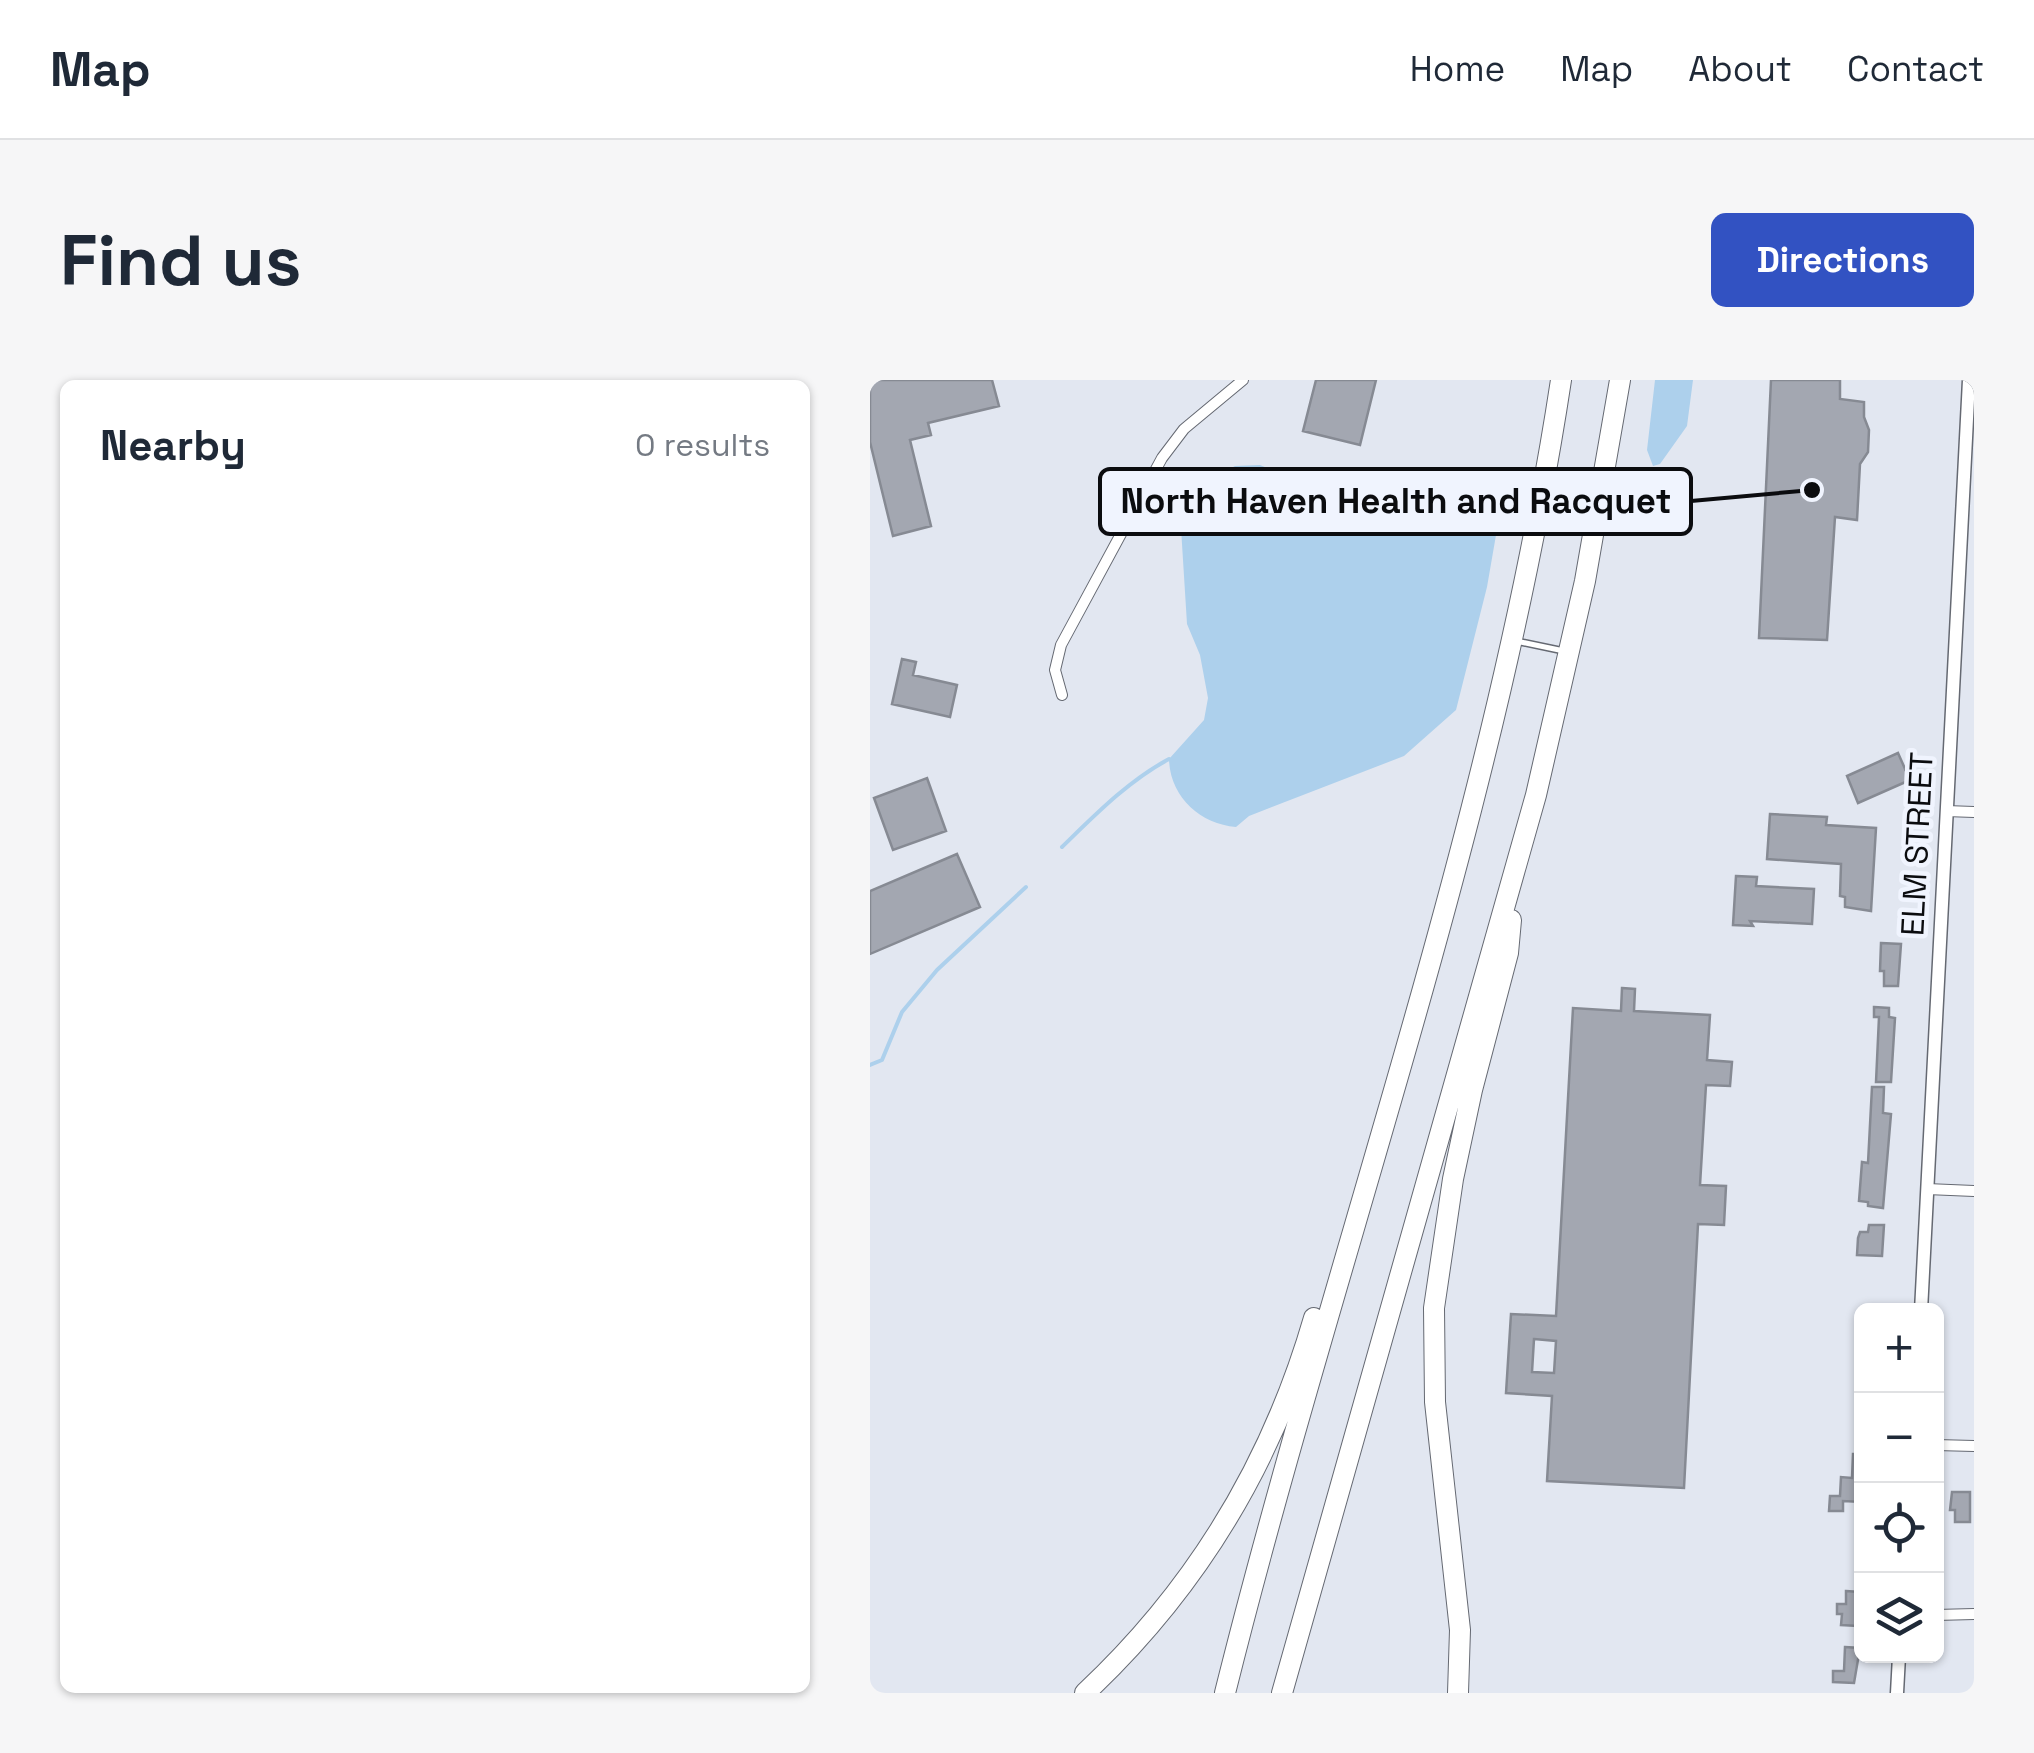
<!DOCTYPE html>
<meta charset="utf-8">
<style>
body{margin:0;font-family:"Space Grotesk",sans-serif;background:#f6f6f7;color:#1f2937}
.controls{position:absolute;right:30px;bottom:30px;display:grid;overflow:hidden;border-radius:15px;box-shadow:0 2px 8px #0004}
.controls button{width:90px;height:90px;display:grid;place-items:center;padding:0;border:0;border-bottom:2px solid #e0e1e3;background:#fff;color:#1f2937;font:50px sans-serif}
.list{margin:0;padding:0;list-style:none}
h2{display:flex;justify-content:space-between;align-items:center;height:130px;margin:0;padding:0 40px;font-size:42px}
h2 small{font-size:32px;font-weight:400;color:#747a83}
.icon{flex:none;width:55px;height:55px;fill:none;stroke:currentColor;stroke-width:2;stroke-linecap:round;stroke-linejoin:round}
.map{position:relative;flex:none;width:1104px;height:1313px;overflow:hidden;border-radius:15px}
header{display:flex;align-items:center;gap:60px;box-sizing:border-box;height:140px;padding:0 50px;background:#fff;border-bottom:2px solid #e0e1e3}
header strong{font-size:48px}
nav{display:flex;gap:55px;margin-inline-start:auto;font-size:35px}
.intro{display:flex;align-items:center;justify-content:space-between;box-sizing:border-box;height:240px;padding:0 60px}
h1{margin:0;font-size:70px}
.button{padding:25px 45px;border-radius:15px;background:#3252c2;color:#fff;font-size:35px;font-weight:700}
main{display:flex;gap:60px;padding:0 60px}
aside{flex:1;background:#fff;border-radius:15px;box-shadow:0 2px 8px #0004}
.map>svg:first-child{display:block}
</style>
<header>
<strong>Map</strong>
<nav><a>Home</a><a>Map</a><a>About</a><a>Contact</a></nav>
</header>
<div class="intro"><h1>Find us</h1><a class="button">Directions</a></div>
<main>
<aside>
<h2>Nearby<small>0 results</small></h2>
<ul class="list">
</ul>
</aside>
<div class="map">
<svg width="1104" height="1313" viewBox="0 0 1104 1313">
<rect width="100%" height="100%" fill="#e2e7f1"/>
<path fill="#add0ec" d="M785 0H823L817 46 790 84 783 86 777 70Z
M390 85 489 126 528 131 615 114 630 132 617 207 586 330 534 376 379 436 366 447C330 444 300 417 299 379L334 340 338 318 330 275 317 244 311 148 329 105 365 86Z"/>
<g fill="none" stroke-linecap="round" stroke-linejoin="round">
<path stroke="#add0ec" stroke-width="4" d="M192 467C225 435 258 401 299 379
M0 685 12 680 32 632 67 590 156 507"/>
</g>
<path fill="#a3a7b1" stroke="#868a93" stroke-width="2.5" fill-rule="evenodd" d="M0 0H122L129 26 58 43 61 55 40 60 61 146 23 156 0 62Z
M446 0H506L490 65 433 51Z
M901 0H970V19L994 22V37L999 50 998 72 990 84 987 140 965 137 957 260 889 258Z
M32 279 46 282 43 295 87 305 80 337 22 324Z
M1028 373 1040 400 988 423 977 396Z
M57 398 76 451 23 470 4 418Z
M900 434 957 437 956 445 1006 448 1001 531 975 527V517L970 516 971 484 897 479Z
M87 474 110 527 0 574V511Z
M866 496 887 497 886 506 944 509 942 544 880 541 883 546 863 545Z
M1011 563 1031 564 1028 606H1014V591H1010Z
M752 608 765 609 764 631 840 635 837 680 862 682 860 706 836 705 830 805 856 806 854 845 828 844 814 1108 677 1101 682 1016 636 1013 641 934 686 936 703 628 751 631ZM664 959 686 961 684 993 662 992Z
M1004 627 1019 628V637L1025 638 1021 702H1006L1009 637H1004Z
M1002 707H1014L1013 733 1021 734 1013 828 998 826V822L989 821 992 782 998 783Z
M999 845H1014L1012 876 987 875 988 858 990 852H998Z
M983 1074H992V1122L973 1121V1131H959L960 1116H970L971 1097 982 1098Z
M1082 1112H1100V1142H1085V1130H1080Z
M976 1211 990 1212 992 1235H988V1246L971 1245 972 1234H967V1224H976Z
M975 1267 990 1268 984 1303 963 1302V1291H974Z"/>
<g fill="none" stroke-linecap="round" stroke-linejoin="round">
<g stroke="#656972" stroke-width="8">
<path id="service" d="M646 261 694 271"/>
</g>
<g stroke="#656972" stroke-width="12">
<path id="minor" d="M192 315 185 290 191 265 292 78 314 49 373 0
M1076 431 1104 432
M1057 809 1104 811
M1066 1065 1104 1066
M1066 1235 1104 1234"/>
</g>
<g stroke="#656972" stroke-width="15">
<path id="tertiary" d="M1051 931 1099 0
M1027 1313 1029 1276"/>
</g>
<g stroke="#656972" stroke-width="22">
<path id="motorway" d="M215 1313C325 1210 402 1083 444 938
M355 1313C464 875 623 448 691 0
M412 1313 666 415 715 201 750 0
M588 1313 590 1250 565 1022 564 928 583 799 602 710 638 573 641 540"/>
</g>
<use href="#service" stroke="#fff" stroke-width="5"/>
<use href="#minor" stroke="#fff" stroke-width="10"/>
<use href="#tertiary" stroke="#fff" stroke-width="12"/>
<use href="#motorway" stroke="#fff" stroke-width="20"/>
</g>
<g text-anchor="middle" stroke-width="9" stroke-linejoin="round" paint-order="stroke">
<g font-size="32" fill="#0b0c0f" stroke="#f0f4fe">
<text transform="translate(1047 464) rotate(-87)" y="11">ELM STREET</text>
</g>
</g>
<path fill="none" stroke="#0b0c0f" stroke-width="4" d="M942 110L821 121"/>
<circle fill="#0b0c0f" stroke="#f0f4fe" stroke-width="4" cx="942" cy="110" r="10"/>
<rect fill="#f0f4fe" stroke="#0b0c0f" stroke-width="4" x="230" y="89" width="591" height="65" rx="10"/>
<g font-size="35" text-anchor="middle" font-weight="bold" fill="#0b0c0f">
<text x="526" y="133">North Haven Health and Racquet</text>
</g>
</svg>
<div class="controls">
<button>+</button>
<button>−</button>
<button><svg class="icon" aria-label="locate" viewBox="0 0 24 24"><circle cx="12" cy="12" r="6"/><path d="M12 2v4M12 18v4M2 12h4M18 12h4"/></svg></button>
<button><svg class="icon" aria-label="layers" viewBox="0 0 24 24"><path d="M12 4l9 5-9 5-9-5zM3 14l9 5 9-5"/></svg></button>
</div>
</div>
</main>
